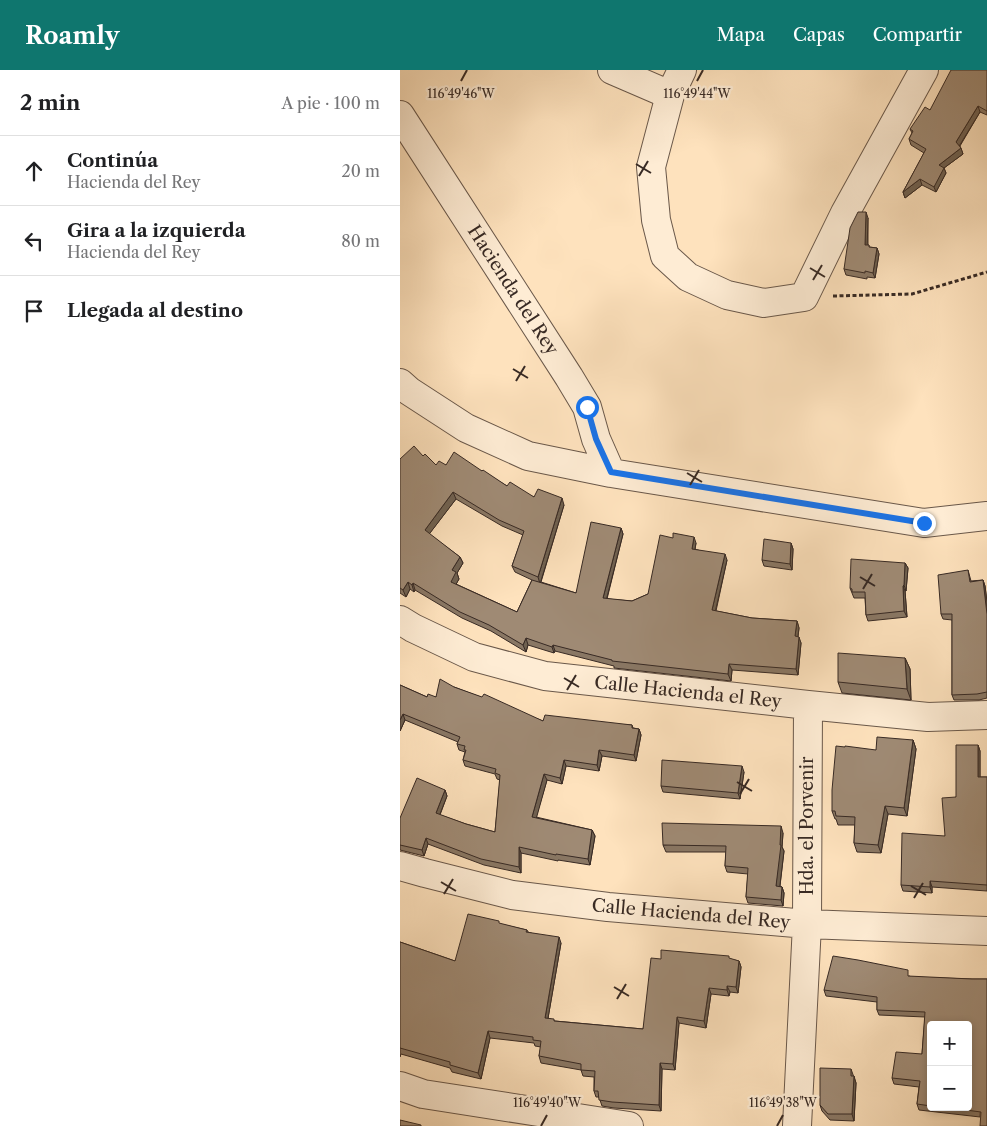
<!DOCTYPE html>
<html lang="es">
<meta charset="utf-8">
<style>
body{margin:0;font-family:"Libre Caslon Text",serif;background:#f6f6f6;color:#202124}
.controls{position:absolute;right:15px;bottom:15px;display:grid;overflow:hidden;border-radius:5px;box-shadow:0 2px 8px #0003}
.controls button{width:45px;height:45px;display:grid;place-items:center;padding:0;border:0;border-bottom:1px solid #e0e0e0;background:#fff;color:#202124;font:25px sans-serif}
.stop{position:absolute;width:15px;height:15px;margin:-11px;border:4px solid #1a73e8;border-radius:50%;background:#fff}
.stop.end{background:#1a73e8;border-color:#fff;box-shadow:0 1px 5px #0008}
.list{margin:0;padding:0;list-style:none}
h2{display:flex;justify-content:space-between;align-items:center;height:65px;margin:0;padding:0 20px;font-size:21px}
h2 small{font-size:16px;font-weight:400;color:#757577}
.list li{display:grid;grid-template-columns:32px 1fr auto;gap:15px;align-items:center;box-sizing:border-box;height:70px;padding:0 20px;border-top:1px solid #e0e0e0}
.list b{display:block;font-size:19px;white-space:nowrap}
.list p{margin:0;font-size:16px;white-space:nowrap;color:#757577}
.list em{font-size:16px;font-style:normal;color:#757577}
.icon{flex:none;width:28px;height:28px;fill:none;stroke:currentColor;stroke-width:2;stroke-linecap:round;stroke-linejoin:round}
.map{position:relative;flex:none;width:587px;height:1056px;overflow:hidden}
header{display:flex;align-items:center;gap:30px;box-sizing:border-box;height:70px;padding:0 25px;background:#0f766e;color:#fff}
header strong{font-size:24px}
nav{display:flex;gap:28px;margin-inline-start:auto;font-size:18px}
main{display:flex}
aside{flex:1;background:#fff}
.map>svg:first-child{display:block}
</style>
<header>
<strong>Roamly</strong>
<nav><a>Mapa</a><a>Capas</a><a>Compartir</a></nav>
</header>
<main>
<aside>
<h2>2 min<small>A pie · 100 m</small></h2>
<ul class="list">
<li><svg class="icon" aria-label="ahead" viewBox="0 0 24 24"><path d="M12 20V5M6 11l6-6 6 6"/></svg><div><b>Continúa</b><p>Hacienda del Rey</p></div><em>20 m</em></li>
<li><svg class="icon" aria-label="left" viewBox="0 0 24 24"><path d="M17 20v-9H6M10 6l-5 5 5 5"/></svg><div><b>Gira a la izquierda</b><p>Hacienda del Rey</p></div><em>80 m</em></li>
<li><svg class="icon" aria-label="arrive" viewBox="0 0 24 24"><path d="M6 21V4h12l-3 4 3 4H6"/></svg><div><b>Llegada al destino</b></div></li>
</ul>
</aside>
<div class="map">
<svg width="587" height="1056" viewBox="0 0 587 1056">
<rect width="100%" height="100%" fill="#fee2bd"/>
<filter id="stains"><feTurbulence type="fractalNoise" baseFrequency=".004" numOctaves="4"/><feColorMatrix values="0 0 0 0 .2 0 0 0 0 .09 0 0 0 0 .02 0 0 0 .5 -.17"/></filter>
<radialGradient id="worn" r=".72"><stop offset=".6" stop-color="#630" stop-opacity="0"/><stop offset="1" stop-color="#630" stop-opacity=".3"/></radialGradient>
<g fill="none" stroke-linecap="round" stroke-linejoin="round">
<g stroke="#6a584a" stroke-width="30">
<path id="minor" d="M212 0 270 25
M282 0 270 25 251 97 256 150 265 186 288 207 327 225 364 233 404 227 445 143 524 0
M0 45 169 307 187 337 196 369 211 403
M0 313 9 321 66 358 128 386 211 403 524 453 587 446
M0 550 13 558 74 587 145 606 408 635 528 647 587 645
M0 796 25 803 112 825 208 837 407 854 587 861
M0 1016 23 1024 229 1056
M397 1056 407 854 408 635"/>
</g>
<path stroke="#382a24" stroke-width="3" stroke-dasharray="4 2.5" stroke-linecap="butt" d="M433 226 512 224 587 202"/>
<use href="#minor" stroke="#feecd4" stroke-width="28"/>
</g>
<path fill="#897764" stroke="#382a24" fill-rule="evenodd" d="M587 0V45L580 42 560 76 563 84 544 98 546 103 536 122 522 115 505 128 503 122 524 83 511 75 509 69 512 63 510 59 530 40Z
M468 148V175H469V177L477 178 479 184 475 208 467 207V209L446 205 444 199Z
M23 386 36 395H46L82 401 107 416 134 427 164 435 141 512 176 523 221 458 223 464 207 529 232 531 248 524 296 473 295 479 327 490 316 541 352 548 397 551 399 558 398 567 401 573 398 605 332 600 331 611 214 598V596L155 581 154 583 128 575 126 582 91 561 62 548 15 520 14 522 10 519 6 527 0 523V389ZM56 429 102 456 123 465 112 496 115 502 132 510 117 542 56 514 59 509 57 503 63 493 60 487 29 464Z
M391 473 393 479 392 500 364 496 362 490Z
M505 493 508 498 506 521H505L507 547 468 551 466 545 465 528H454L450 518Z
M568 500 571 511 583 510 585 516 587 532V628L579 630H554L552 625V550L543 549 541 544Z
M505 588 510 599 511 630 442 623 438 612Z
M0 615 27 627H36L54 617 143 651 232 655 233 658 239 659 241 665 236 691 202 686 199 701 166 696 162 714 147 710 136 747 192 760 195 766 190 795 158 790V791L121 783V803L84 795 28 774 24 786 0 780V748L45 720 47 726 40 745 66 754 95 762 100 710 97 709 95 704 65 696 63 690 65 682 59 680 57 674 58 672 5 650 0 661Z
M513 670 516 679 507 746 488 744 481 783 457 782 454 773 455 755H438L436 749H435L432 741 476 680Z
M578 675 580 681V707H587V821L532 817V823L503 821 501 815 545 766 556 727Z
M344 702 340 729 263 722 261 716Z
M383 763 382 777 384 781 380 816 382 817 384 823 383 836 348 833 346 827 348 804 327 802 325 796 326 782H266L263 775Z
M100 854 127 860 128 862 161 873 148 948 155 951 243 959 261 889H330L339 891 341 897 338 923 330 922 329 926 311 924 306 958 279 953 275 1000 262 999 261 1041 214 1038 202 1036 199 1027H196L194 1021V1007L183 1006 181 1000 141 993 139 986 141 977 135 976 134 973 90 968 81 1009 52 1002 50 998 1 984 0 987V872L55 891Z
M510 906V907L572 909H587L580 1047 519 1040 517 1034 519 1017 494 1014 492 1008 522 984 525 947 479 945 477 940V932L426 926 424 920ZM531 955 568 1037H531Z
M451 999 456 1013 454 1051 430 1050 422 1041 420 1035Z"/>
<path fill="#6f6151" stroke="#382a24" d="M578 36 580 42 558 78 556 72Z
M561 78 563 84 544 98 546 103 536 122 534 117 539 95Z
M520 109 522 115 505 128 503 122Z
M466 142 468 148 467 181 465 175Z
M477 178 479 184 475 208 473 203Z
M53 422 56 429 27 467 25 460Z
M162 428 164 435 140 514 138 507Z
M221 458 223 464 205 535 203 528Z
M294 467 296 473 294 485 292 479Z
M391 473 393 479 392 500 390 494Z
M325 484 327 490 314 547 312 540Z
M60 487 63 493 57 503 59 509 54 518 51 512 52 500Z
M505 493 508 498 506 521 504 515Z
M583 510 585 516 587 532V544Z
M8 512 10 519 6 527 3 520Z
M13 513 15 520 14 522 12 515Z
M503 516 505 521 507 547 504 541Z
M397 551 399 558 397 573 395 566Z
M399 567 401 573 398 605 396 599Z
M126 568 128 575 126 582 123 575Z
M153 575 155 581 154 583 152 577Z
M505 588 510 599 511 630 507 619Z
M329 594 332 600 331 611 328 604Z
M3 644 5 650 0 661V650Z
M239 659 241 665 236 691 234 685Z
M513 670 516 679 507 746 504 738Z
M578 675 580 681V713L578 707Z
M199 680 202 686 199 701 197 695Z
M164 690 166 696 162 714 160 708Z
M342 696 344 702 340 729 338 723Z
M144 704 147 710 135 753 132 747Z
M45 720 47 726 38 749 36 743Z
M485 736 488 744 481 783 478 775Z
M381 756 383 763 382 777 384 781 379 823 376 816Z
M192 760 195 766 190 795 188 789Z
M26 768 28 774 24 786 22 780Z
M119 777 121 783V803L119 797Z
M530 811 532 817V823L530 817Z
M382 817 384 823 383 836 381 830Z
M159 867 161 873 147 954 145 948Z
M339 891 341 897 338 923 336 917Z
M327 916 330 922 329 926 327 920Z
M309 918 311 924 306 958 304 951Z
M277 947 279 953 275 1000 273 994Z
M88 961 90 968 81 1009 78 1003Z
M260 993 262 999 261 1041 259 1035Z
M454 1006 456 1013 454 1051 452 1044Z"/>
<path fill="#9f8a74" stroke="#382a24" d="M551 0H587V41L578 36 556 72 561 78 539 95 544 98 534 117 520 109 503 122 526 79 509 69 513 61 510 59 525 37 530 40Z
M458 142H466L465 175H469V177L477 178 473 203 465 201V203L444 199 450 158Z
M14 376 23 386 25 384 36 395 39 391 46 395 54 382 82 401 83 400 107 416 110 412 134 427 138 419 162 428 138 507 112 496 124 461 99 450 53 422 25 460 60 487 52 500 56 502 51 512 117 542 132 510 176 523 191 452 221 458 203 528 232 531 248 524 260 465 273 468V463L294 467 292 479 325 484 312 540 352 548 397 551 395 566 399 567 396 599 329 594 328 604 212 591V590L153 575 152 577 126 568 123 575 89 555 60 542 13 513 12 515 8 512 3 520 0 518V389Z
M364 469 391 473 390 494 362 490Z
M451 489 505 493 504 515 503 516 504 541 466 545 465 522H452V519L450 518Z
M568 500 570 512 583 510 587 544V622L577 624 552 625V544H541L538 505Z
M438 583 505 588 507 619 438 612Z
M40 609 54 617 82 627 84 624 143 651 145 645 232 655V658L239 659 234 685 199 680 197 695 164 690 160 708 144 704 132 747 192 760 188 789 156 784V785L119 777V797L81 789 26 768 22 780 0 775V748L17 708 45 720 36 743 66 754 95 762 100 705 95 703 96 699 63 690 66 680H64L65 676 57 674 60 667 3 644 0 650V615L27 627 28 624 36 627Z
M477 667 513 670 504 738 485 736 478 775 454 773 455 747 436 746 435 741H432V720L436 676 445 677V676L476 680Z
M556 675H578V707H587V815L530 811V817L501 815 502 763 545 766 542 728 556 727Z
M262 690 342 696 338 723 261 716Z
M262 753 381 756 380 775H381L376 816 382 817 381 830 346 827 348 798 325 796 326 776 263 775Z
M68 844 99 851V853L127 860 126 862 159 867 145 948 154 949V951L243 959 251 888 261 889V880L329 886V888L339 891 336 917 327 916V920L309 918 304 951 277 947 273 994 260 993 259 1035 212 1032 199 1030 198 1021H194L195 1001 181 1000V994L139 986 141 971 133 970V967L88 961 78 1003 50 995V992L0 978V872L55 891Z
M433 886 458 890 508 900V906L572 909H587V1056H580L581 1042 543 1037H568V955H531V1036L517 1034 520 1011 492 1008 496 982 522 984 525 942 477 940V927L424 920Z
M420 998 451 999V1006H454L452 1044H428L420 1035Z
M0 1050 21 1055V1056H0Z"/>
<g fill="none" stroke-linecap="round" stroke-linejoin="round">
<path stroke="#1a73e8" stroke-width="6" d="M187 337 196 369 211 402 524 453"/>
</g>
<path fill="none" stroke="#382a24" stroke-width="2" d="M61 11 67 0M297 11 303 0M236 94 251 103M239 106 248 91M410 198 425 207M413 210 422 195M113 299 128 308M116 311 125 296M287 403 302 412M290 415 299 400M460 507 475 516M463 519 472 504M164 608 179 617M167 620 176 605M337 712 352 721M340 724 349 709M41 812 56 821M511 816 526 825M44 824 53 809M514 828 523 813M214 917 229 926M217 929 226 914M141 1056 147 1045M377 1056 383 1045"/>
<g text-anchor="middle" stroke-width="4.5" stroke-linejoin="round" paint-order="stroke">
<g font-size="18" fill="#382a24" stroke="#feecd4">
<text transform="translate(113 220) rotate(57)" y="6">Hacienda del Rey</text>
<text transform="translate(288 622) rotate(6)" y="6">Calle Hacienda el Rey</text>
<text transform="translate(407 756) rotate(-90)" y="6">Hda. el Porvenir</text>
<text transform="translate(291 844) rotate(5)" y="6">Calle Hacienda del Rey</text>
</g>
</g>
<g font-size="12" text-anchor="middle" fill="#382a24" stroke="#feecd4" stroke-width="4.5" stroke-linejoin="round" paint-order="stroke">
<text x="61" y="28">116°49'46"W</text>
<text x="297" y="28">116°49'44"W</text>
<text x="147" y="1037">116°49'40"W</text>
<text x="383" y="1037">116°49'38"W</text>
</g>
<rect width="100%" height="100%" filter="url(#stains)"/>
<rect width="100%" height="100%" fill="url(#worn)"/>
</svg>
<div class="controls">
<button>+</button>
<button>−</button>
</div>
<div class="stop" style="left:187px;top:337px"></div>
<div class="stop end" style="left:524px;top:453px"></div>
</div>
</main>
